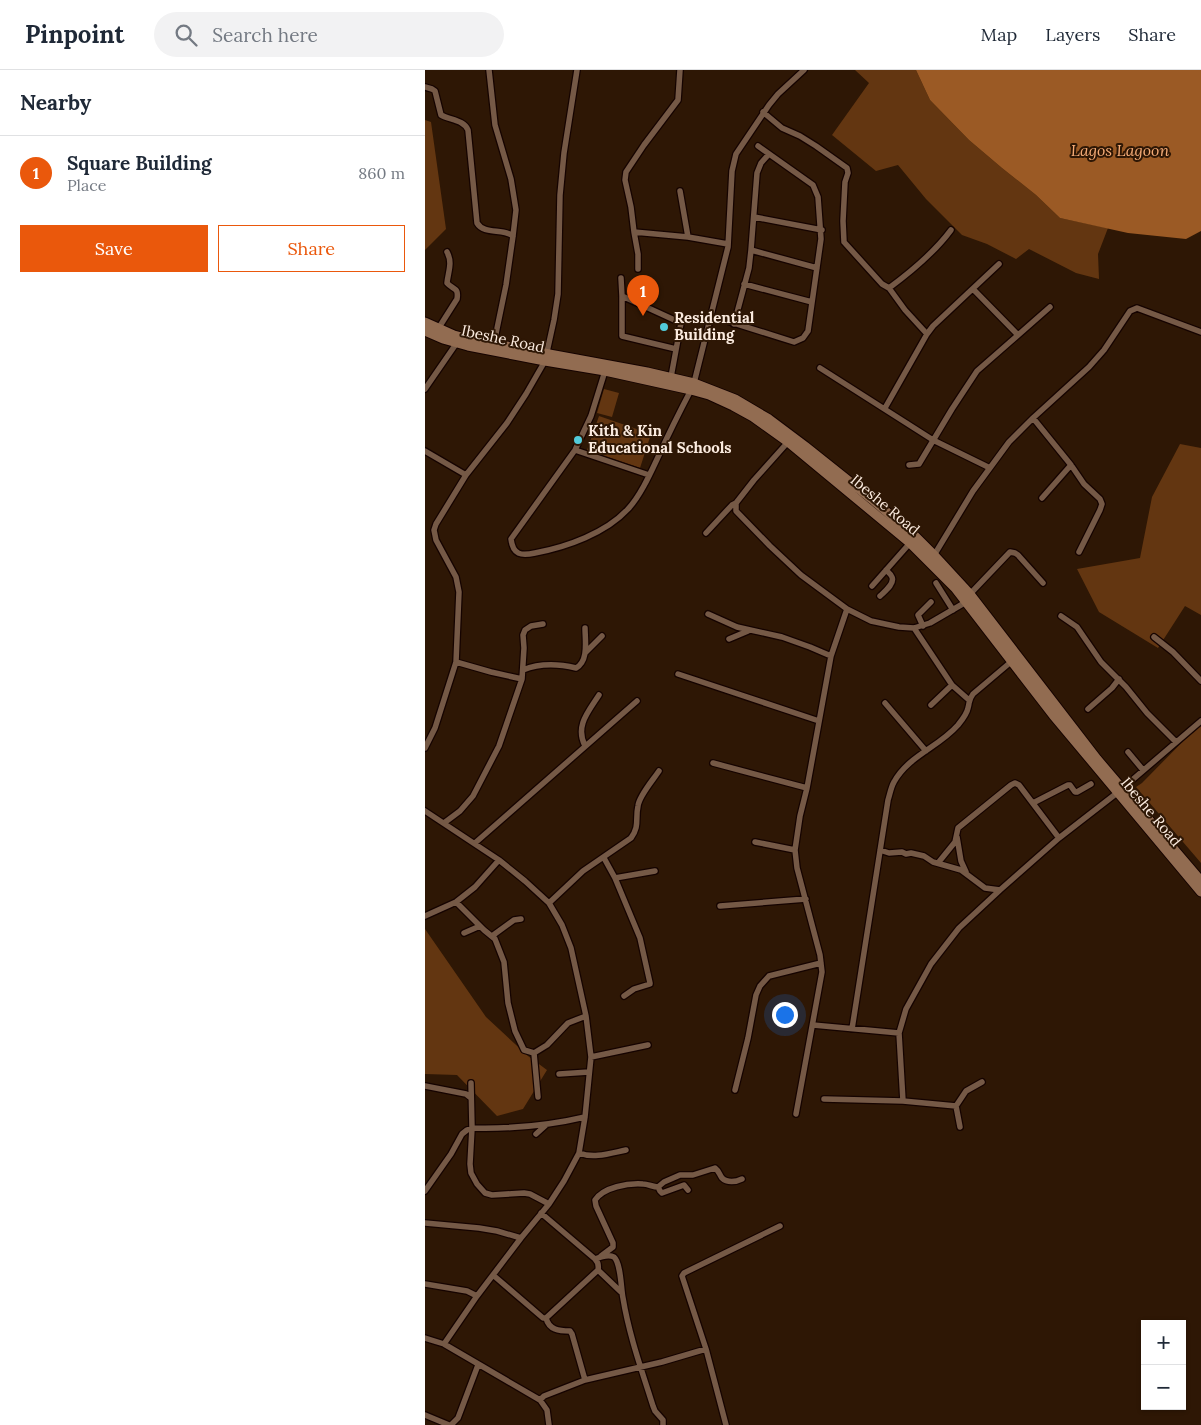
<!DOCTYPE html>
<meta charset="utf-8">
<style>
body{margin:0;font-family:Lora,serif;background:#f2f2f3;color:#1f2937}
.controls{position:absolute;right:15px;bottom:15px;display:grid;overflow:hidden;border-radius:0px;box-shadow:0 1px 4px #0004}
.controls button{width:45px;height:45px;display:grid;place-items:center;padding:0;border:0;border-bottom:1px solid #e0e1e3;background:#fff;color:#1f2937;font:25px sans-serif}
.you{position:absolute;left:359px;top:944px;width:18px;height:18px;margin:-12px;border:4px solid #fff;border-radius:50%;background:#1a73e8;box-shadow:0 0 0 8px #1a73e833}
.badge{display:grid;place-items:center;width:32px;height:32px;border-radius:50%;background:#ea580c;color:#fff;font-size:16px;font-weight:700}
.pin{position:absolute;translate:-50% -41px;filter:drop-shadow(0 1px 2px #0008)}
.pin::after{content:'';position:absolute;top:26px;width:18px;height:15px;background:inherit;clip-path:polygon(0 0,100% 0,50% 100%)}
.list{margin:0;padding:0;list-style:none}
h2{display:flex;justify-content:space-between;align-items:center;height:65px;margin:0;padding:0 20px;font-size:21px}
h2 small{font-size:16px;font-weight:400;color:#747a83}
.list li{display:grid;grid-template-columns:32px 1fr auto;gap:15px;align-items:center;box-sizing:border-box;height:75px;padding:0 20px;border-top:1px solid #e0e1e3}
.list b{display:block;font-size:19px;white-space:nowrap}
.list p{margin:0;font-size:16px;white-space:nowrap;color:#747a83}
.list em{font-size:16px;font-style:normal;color:#747a83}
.actions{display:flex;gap:10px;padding:15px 20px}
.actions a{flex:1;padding:11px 0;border:1px solid #ea580c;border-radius:0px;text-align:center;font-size:18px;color:#ea580c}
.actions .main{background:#ea580c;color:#fff}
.icon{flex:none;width:28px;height:28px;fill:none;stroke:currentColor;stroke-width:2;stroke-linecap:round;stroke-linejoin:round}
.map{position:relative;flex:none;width:776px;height:1355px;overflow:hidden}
header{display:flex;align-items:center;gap:30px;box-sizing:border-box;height:70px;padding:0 25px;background:#fff;border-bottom:1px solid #e0e1e3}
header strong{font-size:24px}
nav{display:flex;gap:28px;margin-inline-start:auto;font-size:18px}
.search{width:350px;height:45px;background:#f2f2f3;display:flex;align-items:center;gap:12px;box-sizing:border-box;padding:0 18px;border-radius:28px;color:#747a83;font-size:19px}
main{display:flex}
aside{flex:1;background:#fff}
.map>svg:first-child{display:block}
</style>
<header>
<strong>Pinpoint</strong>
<div class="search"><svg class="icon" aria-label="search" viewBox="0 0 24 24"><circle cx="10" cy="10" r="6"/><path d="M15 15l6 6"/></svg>Search here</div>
<nav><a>Map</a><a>Layers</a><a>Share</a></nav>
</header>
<main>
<aside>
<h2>Nearby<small></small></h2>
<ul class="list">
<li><span class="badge">1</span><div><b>Square Building</b><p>Place</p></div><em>860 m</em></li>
</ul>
<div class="actions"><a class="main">Save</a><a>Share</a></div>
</aside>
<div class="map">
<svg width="776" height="1355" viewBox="0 0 776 1355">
<rect width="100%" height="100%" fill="#2e1705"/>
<path fill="#633611" d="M430 0H491L505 30 544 70 577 98 611 125 635 148 683 158 673 184 674 209 651 203 604 179 591 189 562 174 537 165 501 129 473 95 451 101 407 65 444 13Z
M0 50 6 52 21 159 0 180Z
M179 319 194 323 187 347 172 343Z
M174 346 226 364 215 398 162 380Z
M755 374 776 378V545L760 536 733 578 674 542 652 499 715 488 727 427Z
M776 653V793L711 717 717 713Z
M0 859 61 947 103 986 122 1000 98 1039 72 1046 32 1005 0 1004Z"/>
<path fill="#9b5a25" d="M491 0H776V161L761 169 703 163 635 148 611 125 577 98 544 70 505 30Z"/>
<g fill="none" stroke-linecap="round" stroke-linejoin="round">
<g stroke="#150300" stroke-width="8">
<path id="minor" d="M64 0 70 55 86 109 91 140 88 166 81 215 69 273
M0 17 7 19 10 21 16 45C25 50 39 50 43 60L52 153C59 165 78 158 88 166
M338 42 357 58 375 66 391 76 422 98 423 103 420 112 418 151 419 172 457 214 464 218 480 240 502 264
M255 121 263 167
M329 147 397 160
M209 162 263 167 303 174
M326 180 392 198
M213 199V184L209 162 206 137 200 110 201 102 219 75 253 30 255 0
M196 208 197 226V266L251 279
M319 214 387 232
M464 218C487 201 509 183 526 160
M548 219 593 265
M197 226 256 253 246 307
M286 246 369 272 378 268 383 261 396 169 393 127 388 115 333 76
M309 254 324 198 326 180 332 103 336 93 344 84
M13 259 32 229C34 217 28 220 22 213 23 202 28 193 22 182
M395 298 508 370 565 398
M180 301 166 346 150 380 86 469C88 485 96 486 110 483 142 477 181 463 203 439 216 425 226 402 234 385 244 363 255 341 266 320
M269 313 303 177 307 101 311 84 344 35 353 24 379 0
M0 319 31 274
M460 338 502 264 508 256 574 194
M608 348 646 395 659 414 675 429 677 434 675 440 654 482
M150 380 224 405
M0 381 41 405
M484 395 494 394 527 339 552 301 625 237
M617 428 646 395
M311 433V441L345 476 376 505 422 539 446 551 474 557 489 558 505 553 541 532
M281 463 307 435 311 433 329 410 363 372
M508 487 548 421 584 372 608 348 664 297 679 280 705 241 712 238 776 262
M511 513 528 540
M447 516 485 473
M545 524 585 482 590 483 593 485 618 513
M455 526C459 522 470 514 467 507 466 504 463 502 461 500
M283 544 312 557 357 567 385 577 406 586
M636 546 652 557 676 592 701 617 722 643 751 672
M498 556 493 545 506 532
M489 558 527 615 544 630
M729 567 748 582 776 611
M304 569 323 561
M160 583 177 566
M31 592 66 602 97 609
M98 600C115 593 134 594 151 598 164 591 160 570 160 558
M253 604 394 651
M460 633 501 681
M506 635 527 615
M663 639 687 618 694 609
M160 676C150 656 163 642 174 625
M0 678 10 658 31 592 34 522 31 507 11 470 9 460 11 454 41 405 82 353 101 324 120 291 129 250 133 224 135 125 139 83 152 0
M703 682 718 700
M288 693 382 718
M608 733 643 715H645L650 722H652L666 714
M0 741 74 790 100 811 124 833 137 855 146 878 161 946 166 987 160 1047 154 1083 139 1111 124 1134 96 1168 52 1226 19 1274
M19 753 35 741 48 726 74 676 97 609 99 578 98 565 100 560 106 556 118 554
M532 767 536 791 541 802
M330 772 370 780
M50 773 212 631
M455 780 464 783 477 782 481 784 486 783 499 786 508 792 536 800 560 818 575 820
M179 788 190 808 215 868 225 913V914L209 919 199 926
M513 793 530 772 533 758 586 715 590 713 594 715 634 768
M190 808 230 801
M31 832 59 860 70 869 79 892 83 933 90 961 99 980 109 983 122 975 143 953 161 946
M124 833 158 801 206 768C215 756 210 749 213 736 214 726 228 710 234 701
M295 836 381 829
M0 846 31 832 50 817 74 790
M39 863 55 856
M67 866 89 850 96 849
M388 955 474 963
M427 959 463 730C465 724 466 717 469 712 483 686 514 677 533 655 537 650 542 644 543 638 545 631 543 631 548 624L587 591
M109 983 113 1027
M166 987 223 975
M134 1004 164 1002
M46 1013 47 1058 45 1094 46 1103 52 1114 60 1123 67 1125 99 1123 105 1124 124 1134
M0 1016 41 1024 46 1028
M310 1020 323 968 331 925 335 916 344 906 396 893
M399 1029 478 1031 531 1036
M478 1031 474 963 481 939 506 894 534 858 575 820 634 768 692 723 776 651
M371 1044 397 902 395 885 372 798 370 780 375 746 382 718 406 586 422 539
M535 1057 531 1036 541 1021 557 1012
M111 1064 121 1055
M154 1083C169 1089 186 1083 201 1080
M233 1117 239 1112 255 1105H268L290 1098C294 1101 294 1104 297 1108 302 1113 311 1112 317 1109
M0 1121 26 1084 37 1064 42 1060 47 1058C86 1059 122 1056 160 1047
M116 1143 170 1189C173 1192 174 1195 173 1200L121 1248
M0 1153 54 1158 72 1161 96 1168
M176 1186 188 1177V1173L171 1136 170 1130C179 1117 203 1113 218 1114 223 1114 228 1117 233 1117L235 1121 237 1123 259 1115 263 1120
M170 1189C175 1187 184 1184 189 1187 196 1193 196 1219 198 1228 204 1265 217 1301 228 1336L230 1341 238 1350V1355
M173 1200 197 1223
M68 1205 118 1248H121C124 1260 134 1261 145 1261L147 1264 160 1310
M0 1214 42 1221 52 1226
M0 1268 19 1274 115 1330 122 1340 124 1355
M115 1330 119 1326 160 1310 237 1292 281 1279
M0 1345 24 1355
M26 1355 33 1348 53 1295
M301 1355 281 1279 257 1206 259 1203 355 1156"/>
</g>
<g stroke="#150300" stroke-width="11">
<path id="secondary" d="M0 252 29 265 44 269 222 302 269 313 310 329 344 349 380 376 449 431 490 466 510 486 545 524 672 689 776 811
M0 261 18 269 43 276 120 291 180 301 266 320 284 325 308 336 328 347 363 372 485 473 530 518 628 645 776 822"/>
</g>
<use href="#minor" stroke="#755946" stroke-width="5.5"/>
<use href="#secondary" stroke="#926c51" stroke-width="9"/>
</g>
<g fill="#52cbda" stroke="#2e1705" stroke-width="2">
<circle cx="239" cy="257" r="5"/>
<circle cx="153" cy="370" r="5"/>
</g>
<g text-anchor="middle" stroke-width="4" stroke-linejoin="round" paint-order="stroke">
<g font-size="15" font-weight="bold" fill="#fbebdf" stroke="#2e1705" text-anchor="start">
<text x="249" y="253">Residential<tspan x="249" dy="17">Building</tspan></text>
<text x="163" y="366">Kith &amp; Kin<tspan x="163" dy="17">Educational Schools</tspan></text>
</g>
<g font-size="15" fill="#fbebdf" stroke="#2e1705">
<text transform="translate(78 269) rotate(12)" y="5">Ibeshe Road</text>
<text transform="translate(460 435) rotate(40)" y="5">Ibeshe Road</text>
<text transform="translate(726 742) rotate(50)" y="5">Ibeshe Road</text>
</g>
<g font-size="16" font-style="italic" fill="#f6ac77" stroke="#2e1705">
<text x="695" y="86">Lagos Lagoon</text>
</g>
</g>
</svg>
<div class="controls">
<button>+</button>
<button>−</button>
</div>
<div class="you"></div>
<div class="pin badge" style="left:218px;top:246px">1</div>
</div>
</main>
